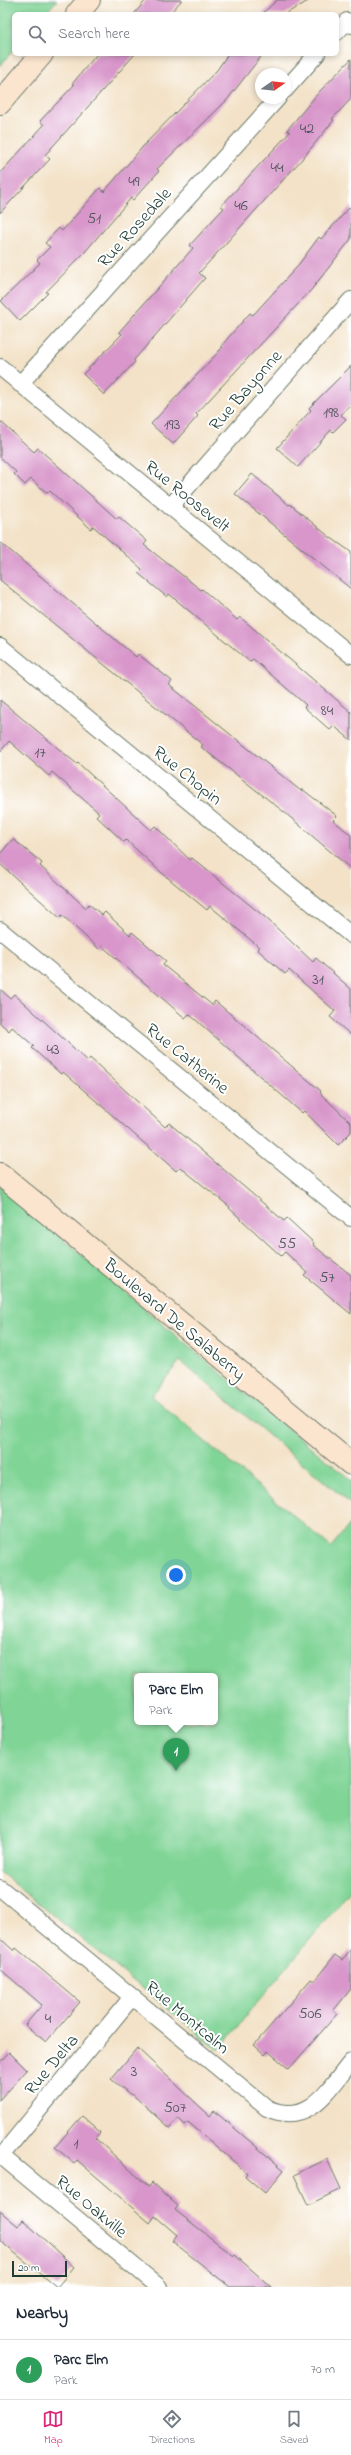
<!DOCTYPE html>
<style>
body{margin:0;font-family:"Indie Flower",sans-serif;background:#f6f6f7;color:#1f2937}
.compass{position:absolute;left:255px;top:68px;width:36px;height:36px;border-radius:50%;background:#fff;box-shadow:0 2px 6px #0003;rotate:76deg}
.scale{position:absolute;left:12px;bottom:10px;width:55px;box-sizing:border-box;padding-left:4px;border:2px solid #1f3d34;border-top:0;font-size:11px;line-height:14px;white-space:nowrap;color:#1f3d34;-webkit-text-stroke:3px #fff;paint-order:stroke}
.you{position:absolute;left:176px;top:1575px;width:14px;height:14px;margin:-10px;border:3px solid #fff;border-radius:50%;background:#1a73e8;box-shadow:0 0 0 6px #1a73e833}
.badge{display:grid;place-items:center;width:26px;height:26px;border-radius:50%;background:#db2777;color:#fff;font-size:13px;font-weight:700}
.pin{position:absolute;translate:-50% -33px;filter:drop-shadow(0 1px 2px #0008)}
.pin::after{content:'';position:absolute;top:21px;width:14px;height:12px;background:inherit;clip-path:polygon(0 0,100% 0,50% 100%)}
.popup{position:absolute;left:134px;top:1673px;width:84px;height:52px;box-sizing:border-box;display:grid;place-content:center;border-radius:6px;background:#fff;filter:drop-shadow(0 1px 3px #0005);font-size:13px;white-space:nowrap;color:#747a83}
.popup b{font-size:15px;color:#1f2937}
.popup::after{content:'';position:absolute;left:50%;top:100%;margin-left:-8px;border:8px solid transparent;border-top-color:#fff}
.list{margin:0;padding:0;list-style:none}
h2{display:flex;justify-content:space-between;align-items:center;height:52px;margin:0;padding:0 16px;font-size:17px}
h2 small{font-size:13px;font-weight:400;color:#747a83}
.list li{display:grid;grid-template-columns:26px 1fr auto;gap:12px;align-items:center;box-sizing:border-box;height:60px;padding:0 16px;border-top:1px solid #e0e1e3}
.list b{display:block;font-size:15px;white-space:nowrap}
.list p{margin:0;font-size:13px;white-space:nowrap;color:#747a83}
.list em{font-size:13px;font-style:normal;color:#747a83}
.icon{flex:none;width:22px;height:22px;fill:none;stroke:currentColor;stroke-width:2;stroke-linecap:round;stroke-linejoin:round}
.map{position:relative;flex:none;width:351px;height:2287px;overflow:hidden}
.search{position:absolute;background:#fff;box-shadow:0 2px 6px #0003;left:12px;right:12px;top:12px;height:44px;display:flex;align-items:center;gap:10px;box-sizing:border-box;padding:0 14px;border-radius:6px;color:#747a83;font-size:15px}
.sheet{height:112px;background:#fff}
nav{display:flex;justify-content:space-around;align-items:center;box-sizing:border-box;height:56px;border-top:1px solid #e0e1e3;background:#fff;font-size:11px;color:#747a83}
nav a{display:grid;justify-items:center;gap:2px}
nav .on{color:#db2777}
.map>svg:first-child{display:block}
</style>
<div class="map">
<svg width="351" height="2287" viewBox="0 0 351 2287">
<rect width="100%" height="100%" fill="#fff"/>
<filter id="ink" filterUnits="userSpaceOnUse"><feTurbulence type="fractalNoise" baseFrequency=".025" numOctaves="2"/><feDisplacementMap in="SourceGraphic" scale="8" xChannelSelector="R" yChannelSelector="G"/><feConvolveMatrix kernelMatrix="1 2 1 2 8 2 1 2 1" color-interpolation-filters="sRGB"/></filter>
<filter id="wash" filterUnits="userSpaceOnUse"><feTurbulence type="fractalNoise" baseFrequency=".012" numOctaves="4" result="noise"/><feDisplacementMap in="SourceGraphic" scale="16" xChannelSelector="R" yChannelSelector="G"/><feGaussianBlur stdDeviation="0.9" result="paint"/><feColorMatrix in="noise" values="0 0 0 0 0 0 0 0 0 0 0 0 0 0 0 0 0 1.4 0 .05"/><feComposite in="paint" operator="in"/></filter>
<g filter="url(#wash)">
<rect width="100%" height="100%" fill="#f3e2c7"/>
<path fill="#80d496" stroke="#508865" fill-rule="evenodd" d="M0 0H57L45 14H14V49L0 66Z
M0 1185 189 1347 351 1480V1504L180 1361 151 1396 331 1547 351 1523V1890L218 2050 0 1872ZM137 1676H215V1722H137Z"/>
<g id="blocks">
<path fill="#d896ca" d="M146 0H182L169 14H134Z
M277 0H310L285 14H262Z
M97 54H135L45 155 50 159 0 213V173L44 125 40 121 74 85 72 84Z
M228 54H263L227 100 157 169 159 171 133 200 131 198 84 253 46 292 48 293 20 321 1 301 40 263 37 260 50 247 45 243 59 228 62 231 100 188 104 192 146 143 217 70Z
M351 59V99L332 119 334 120 302 159 199 273 205 278 134 360 135 362 104 395 83 374 122 334 119 332 193 248 190 245 224 208 221 206 290 132 287 130 320 91Z
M351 206V239L312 289 196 414 198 416 173 444 151 424 223 347 221 346 250 313 253 315 296 268 319 237 321 239Z
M351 366V404L341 415 346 419 333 432 331 430 298 467 277 448 311 410 309 408Z
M0 421 34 452 38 448 117 519 119 517 147 541 144 545 201 590 202 589 237 620 240 617 351 712V740L334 726 330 730 304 707 306 705 253 659 250 662 169 594 167 597 138 573 142 569 93 526 91 529 50 491 47 493 31 479 25 485 14 474 16 472 0 457Z
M252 474 289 505 290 504 327 535 351 552V589L235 494Z
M0 542 136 657 138 654 172 681 169 685 301 791 302 789 337 816 333 820 351 835V869L284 812 201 747 203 745 0 580Z
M0 700 77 764 78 763 151 830 155 826 190 860 192 858 266 918 313 962 316 958 351 989V1035L330 1017 335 1011 289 970 285 974 257 949 259 947 210 906 207 910 162 873 126 840 124 842 96 816 99 813 52 772 49 776 9 741 0 752Z
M13 839 42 863 40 866 86 908 89 904 102 915 105 912 130 935 132 932 166 961 163 965 212 1005 215 1001 321 1091 320 1093 351 1123V1132L338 1145 304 1111 302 1113 189 1014 185 1018 102 946 99 949 62 915 60 918 0 864V854Z
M0 989 10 998 14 994 88 1061 90 1058 165 1127 169 1123 284 1221 287 1218 314 1243 313 1245 351 1275V1314L304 1275 307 1272 285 1252 281 1256 229 1208 230 1207 180 1167 176 1171 63 1072 61 1074 32 1048 34 1046 12 1027 9 1031 0 1023Z
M0 1938 14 1951 16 1948 80 2002 46 2042 25 2025 42 2005 0 1969Z
M351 1949V1989L333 2011 337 2014 289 2069 268 2051 265 2055 254 2045 311 1979 314 1981 335 1955 342 1960Z
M137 2048 210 2116 214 2111 284 2170 265 2193 245 2176 247 2173 188 2122 185 2125 178 2118 169 2128 132 2094 131 2095 111 2079Z
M9 2052 27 2070 0 2100V2062Z
M82 2116 100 2132 95 2138 149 2187 152 2183 178 2206 175 2210 234 2256 235 2255 271 2287H230L172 2241 177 2235 155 2216 150 2223 77 2160 74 2163 55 2147Z
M327 2159 341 2189 308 2205 294 2175Z
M0 2211 18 2226 23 2220 74 2267 57 2287 0 2241Z"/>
</g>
</g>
<g filter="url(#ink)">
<use href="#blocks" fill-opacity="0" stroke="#697767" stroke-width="1"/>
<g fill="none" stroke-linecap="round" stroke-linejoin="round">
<g stroke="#697767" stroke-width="18">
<path id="street" d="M337 32 347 21 351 25
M285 90 317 54
M0 367 351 655
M20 384 278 98
M170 507 351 300
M0 646 351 935
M0 930 351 1218
M0 1888 267 2108C309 2127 328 2090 351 2062
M0 2155 159 2287
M1 2156 132 1997"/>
</g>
<g stroke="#697767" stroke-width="24">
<path id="secondary" d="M77 14 89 0
M0 103 42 54
M0 1174 351 1464"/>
</g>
<use href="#street" stroke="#fff" stroke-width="16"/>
<use href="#secondary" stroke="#fce5cf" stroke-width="22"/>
</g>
</g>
<g text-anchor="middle" stroke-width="4" stroke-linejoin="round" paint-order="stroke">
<g font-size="16" fill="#4d535a">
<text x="307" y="133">42</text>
<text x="277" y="172">44</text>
<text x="134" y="186">49</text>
<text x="241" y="210">46</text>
<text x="94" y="223">51</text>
<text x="331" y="417">198</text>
<text x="172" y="429">193</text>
<text x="327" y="715">84</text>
<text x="40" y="757">17</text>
<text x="318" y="984">31</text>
<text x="53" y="1054">43</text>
<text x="287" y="1248">55</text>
<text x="327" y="1282">57</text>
<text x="310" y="2018">506</text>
<text x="48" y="2023">4</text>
<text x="134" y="2076">3</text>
<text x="175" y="2112">507</text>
<text x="76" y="2148">1</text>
</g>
<g font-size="18" fill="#1f3d34" stroke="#fff">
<text transform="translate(134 227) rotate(-48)" y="6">Rue Rosedale</text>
<text transform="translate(245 390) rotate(-49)" y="6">Rue Bayonne</text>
<text transform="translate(188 496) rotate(39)" y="6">Rue Roosevelt</text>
<text transform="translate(188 775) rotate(39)" y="6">Rue Chopin</text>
<text transform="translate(188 1058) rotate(39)" y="6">Rue Catherine</text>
<text transform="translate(175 1319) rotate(40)" y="6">Boulevard De Salaberry</text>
<text transform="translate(188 2017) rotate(40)" y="6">Rue Montcalm</text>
<text transform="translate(51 2064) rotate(-50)" y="6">Rue Delta</text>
<text transform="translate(92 2206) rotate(40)" y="6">Rue Oakville</text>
</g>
</g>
</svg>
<svg class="compass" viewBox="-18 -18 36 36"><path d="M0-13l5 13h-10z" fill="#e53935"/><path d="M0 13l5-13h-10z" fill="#747a83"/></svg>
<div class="scale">20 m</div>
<div class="you"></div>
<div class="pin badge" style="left:176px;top:1771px;background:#2e9e5b">1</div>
<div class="popup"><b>Parc Elm</b>Park</div>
<div class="search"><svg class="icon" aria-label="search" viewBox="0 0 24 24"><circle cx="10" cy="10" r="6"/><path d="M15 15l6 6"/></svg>Search here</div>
</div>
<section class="sheet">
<h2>Nearby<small></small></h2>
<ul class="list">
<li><span class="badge" style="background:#2e9e5b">1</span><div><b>Parc Elm</b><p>Park</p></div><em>70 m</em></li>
</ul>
</section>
<nav>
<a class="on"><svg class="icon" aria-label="map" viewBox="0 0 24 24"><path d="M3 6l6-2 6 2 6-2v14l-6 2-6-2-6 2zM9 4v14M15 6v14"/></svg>Map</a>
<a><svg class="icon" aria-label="directions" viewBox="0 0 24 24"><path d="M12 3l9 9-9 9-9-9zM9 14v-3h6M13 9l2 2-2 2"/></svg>Directions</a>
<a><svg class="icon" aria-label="saved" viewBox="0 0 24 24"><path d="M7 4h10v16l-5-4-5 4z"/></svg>Saved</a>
</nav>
